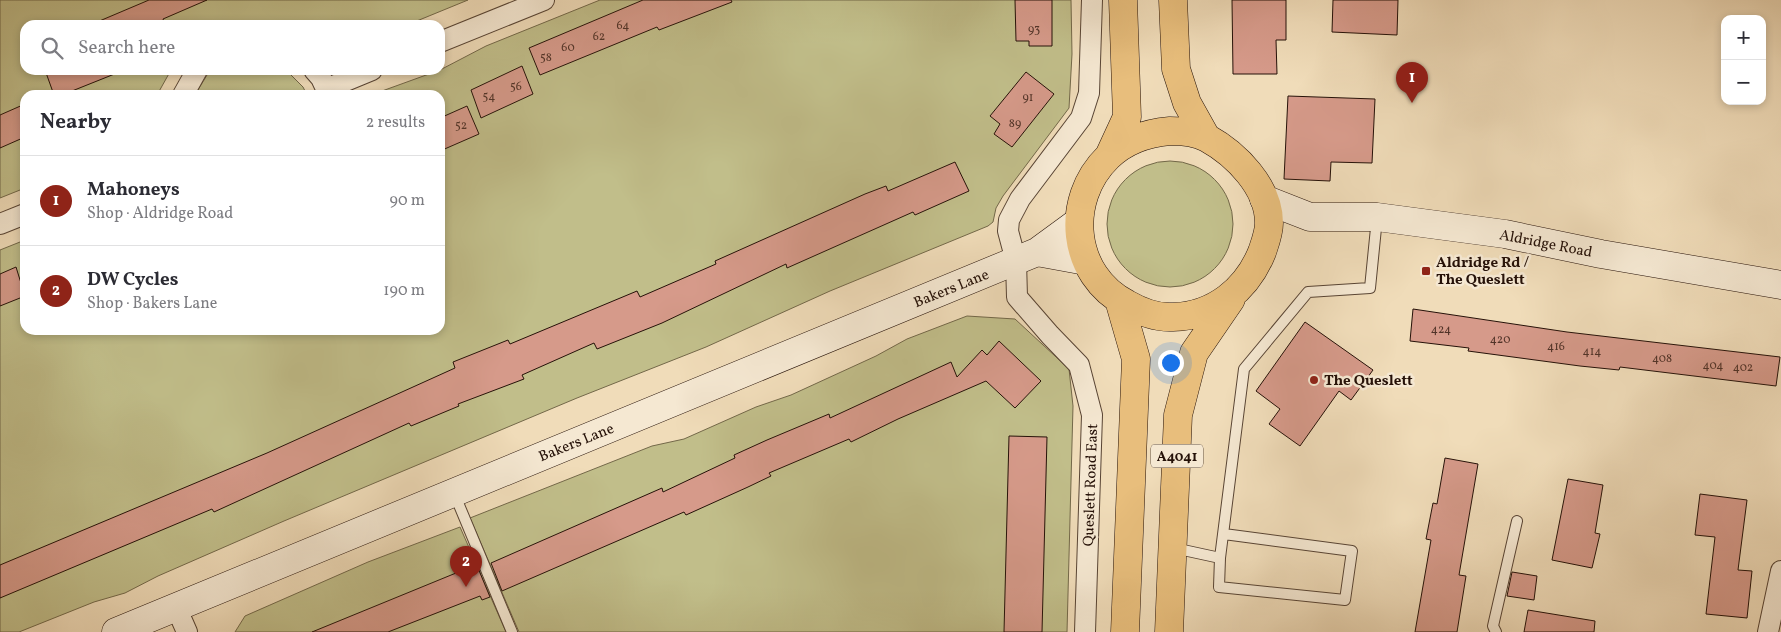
<!DOCTYPE html>
<meta charset="utf-8">
<style>
body{margin:0;font-family:Vollkorn,serif;background:#f2f2f3;color:#2b2b33}
.controls{position:absolute;right:15px;top:15px;display:grid;overflow:hidden;border-radius:10px;box-shadow:0 2px 8px #0003}
.controls button{width:45px;height:45px;display:grid;place-items:center;padding:0;border:0;border-bottom:1px solid #e1e1e2;background:#fff;color:#2b2b33;font:25px sans-serif}
.you{position:absolute;left:1170px;top:362px;width:18px;height:18px;margin:-12px;border:4px solid #fff;border-radius:50%;background:#1a73e8;box-shadow:0 0 0 8px #1a73e833}
.badge{display:grid;place-items:center;width:32px;height:32px;border-radius:50%;background:#8f2418;color:#fff;font-size:16px;font-weight:700}
.pin{position:absolute;translate:-50% -41px;filter:drop-shadow(0 1px 2px #0008)}
.pin::after{content:'';position:absolute;top:26px;width:18px;height:15px;background:inherit;clip-path:polygon(0 0,100% 0,50% 100%)}
.list{margin:0;padding:0;list-style:none}
h2{display:flex;justify-content:space-between;align-items:center;height:65px;margin:0;padding:0 20px;font-size:21px}
h2 small{font-size:16px;font-weight:400;color:#7c7c81}
.list li{display:grid;grid-template-columns:32px 1fr auto;gap:15px;align-items:center;box-sizing:border-box;height:90px;padding:0 20px;border-top:1px solid #e1e1e2}
.list b{display:block;font-size:19px;white-space:nowrap}
.list p{margin:0;font-size:16px;white-space:nowrap;color:#7c7c81}
.list em{font-size:16px;font-style:normal;color:#7c7c81}
.icon{flex:none;width:28px;height:28px;fill:none;stroke:currentColor;stroke-width:2;stroke-linecap:round;stroke-linejoin:round}
.map{position:relative;flex:none;width:1781px;height:632px;overflow:hidden}
.search{position:absolute;background:#fff;box-shadow:0 2px 8px #0003;left:20px;top:20px;width:425px;height:55px;display:flex;align-items:center;gap:12px;box-sizing:border-box;padding:0 18px;border-radius:15px;color:#7c7c81;font-size:19px}
.panel{position:absolute;background:#fff;box-shadow:0 2px 8px #0003;left:20px;top:90px;width:425px;height:245px;border-radius:15px}
.map>svg:first-child{display:block}
</style>
<div class="map">
<svg width="1781" height="632" viewBox="0 0 1781 632">
<rect width="100%" height="100%" fill="#f0dcb9"/>
<filter id="stains"><feTurbulence type="fractalNoise" baseFrequency=".004" numOctaves="4"/><feColorMatrix values="0 0 0 0 .2 0 0 0 0 .09 0 0 0 0 .02 0 0 0 .5 -.17"/></filter>
<radialGradient id="worn" r=".72"><stop offset=".6" stop-color="#630" stop-opacity="0"/><stop offset="1" stop-color="#630" stop-opacity=".3"/></radialGradient>
<path fill="#c1be8a" stroke="#736849" d="M0 0H468L407 25H25V70H171L157 95H25V188L0 198Z
M600 0H1071L1072 54 1069 108 1003 196 996 208 993 222 988 226 830 291 706 347 577 398 284 521 158 576 125 593 94 602 19 632H0V250L25 240V330H440V95H371L440 70 486 46Z
M210 70H286L303 87 307 95H195Z
M1107 224a63 63 0 1 1 126 0a63 63 0 1 1-126 0Z
M967 316 1015 319 1069 369 1073 406 1067 632H519L470 518 652 446 684 439 756 407 791 395 876 356 907 339Z
M460 527 506 632H235L245 616 368 562Z"/>
<path fill="#d69a8a" stroke="#251108" d="M149 0H207L163 19 165 25H90Z
M643 0H731L732 2 659 30 657 27 540 75 529 48Z
M1015 0H1052V46H1029V41H1016Z
M1232 0H1286V40H1276L1277 74H1233Z
M1333 0H1398L1397 35 1332 32Z
M522 66 533 94 481 118 471 90Z
M45 70H122V71L62 95H54Z
M1026 72 1054 94 1012 147 994 134 1000 124 990 116Z
M1288 96 1375 99 1372 163 1331 162 1330 181 1284 179Z
M25 104V137L0 148V115Z
M467 106 479 134 440 151V118Z
M955 162 969 191 915 215 913 212 787 268 786 264 662 323 597 349 594 343 522 375 524 379 458 404 459 406 411 426 409 423 214 512 212 509 0 598V565L267 453 455 368 453 362 508 340 510 344 637 291 640 297 716 264 715 261 865 194 886 186 888 191Z
M16 267 25 296 0 306V274Z
M1413 309 1567 332 1780 357 1776 386 1620 367 1619 370 1580 366 1468 351 1469 348 1410 341Z
M1305 322 1373 370 1351 400 1339 391 1300 446 1269 424 1280 409 1256 391Z
M999 341 1041 381 1015 408 986 381 898 419 851 442 849 439 769 473 771 476 748 487 686 515 684 512 502 591 491 563 662 488 663 492 735 458 734 455 767 440 829 414 830 418 951 362 957 377 982 350 987 355Z
M1009 436 1047 437 1042 632H1004Z
M1445 458 1478 464 1459 575 1466 576 1457 632H1415L1431 540 1426 539 1433 503 1437 504Z
M1568 479 1603 485 1595 533 1600 534 1592 568 1552 560Z
M1700 494 1747 500 1738 570 1752 571 1747 618 1706 614 1715 537 1695 535Z
M473 556 490 597 482 600 480 596 388 632H312L456 573 453 565Z
M1512 572 1537 576 1534 600 1507 596Z
M1528 610 1595 621 1594 632H1524Z"/>
<g fill="none" stroke-linecap="round" stroke-linejoin="round">
<g stroke="#584434" stroke-width="12">
<path id="lane" d="M454 493 512 632
M1174 548 1220 558 1244 369 1308 292 1370 288 1377 218
M1220 558 1219 587 1345 600 1352 551 1224 534
M1496 632 1493 626 1517 521"/>
</g>
<g stroke="#584434" stroke-width="22">
<path id="street" d="M440 42 544 0
M314 70 321 78 329 95
M326 89 372 70
M183 95 197 70
M0 224 25 214
M176 607 187 632
M1085 632 1092 415 1079 365 1050 335 1017 297 1016 261 1008 231 1009 220 1020 199 1081 118 1089 93 1092 0
M1768 632 1781 571"/>
</g>
<g stroke="#251108" stroke-width="29">
<path id="secondary" d="M1264 199 1310 217H1377L1505 234 1601 254 1781 285
M1037 252 1086 261
M116 632 1037 252 1078 222"/>
</g>
<g stroke="#251108" stroke-width="29">
<path id="highway" d="M1173 0 1176 69 1187 103 1206 137
M1170 131C1182 131 1196 132 1207 138 1236 154 1269 187 1269 223 1269 233 1265 243 1262 252 1247 289 1215 316 1173 317 1157 318 1141 312 1127 304 1071 275 1064 200 1108 157 1125 140 1147 133 1170 131Z
M1109 156 1127 117 1123 0
M1119 300 1136 359 1125 632
M1169 632 1178 415 1194 353 1231 299"/>
</g>
<use href="#lane" stroke="#f5e8d2" stroke-width="10"/>
<use href="#street" stroke="#f5e8d2" stroke-width="20"/>
<use href="#secondary" stroke="#f5e8d2" stroke-width="28"/>
<use href="#highway" stroke="#e8be7c" stroke-width="28"/>
</g>
<g fill="#8f2418" stroke="#f5e8d2" stroke-width="2">
<rect x="1421" y="266" width="10" height="10" rx="2.5"/>
<circle cx="1314" cy="380" r="5"/>
</g>
<g text-anchor="middle" stroke-width="5" stroke-linejoin="round" paint-order="stroke">
<g font-size="12" fill="#513328">
<text x="623" y="29">64</text>
<text x="1034" y="33">93</text>
<text x="599" y="40">62</text>
<text x="568" y="51">60</text>
<text x="546" y="61">58</text>
<text x="516" y="90">56</text>
<text x="489" y="100">54</text>
<text x="1028" y="101">91</text>
<text x="1015" y="127">89</text>
<text x="461" y="129">52</text>
<text x="1441" y="333">424</text>
<text x="1500" y="343">420</text>
<text x="1556" y="350">416</text>
<text x="1592" y="355">414</text>
<text x="1662" y="362">408</text>
<text x="1713" y="369">404</text>
<text x="1743" y="371">402</text>
</g>
<rect fill="#f5e8d2" stroke="#635245" stroke-width="1" x="1151" y="444.5" width="52" height="23" rx="4"/>
<g font-size="14" font-weight="bold" fill="#251108">
<text x="1177" y="461">A4041</text>
</g>
<g font-size="15" fill="#251108" stroke="#f5e8d2">
<text transform="translate(1546 243) rotate(11)" y="5">Aldridge Road</text>
<text transform="translate(951 288) rotate(-22)" y="5">Bakers Lane</text>
<text transform="translate(576 442) rotate(-22)" y="5">Bakers Lane</text>
<text transform="translate(1090 485) rotate(-88)" y="5">Queslett Road East</text>
</g>
<g font-size="15" font-weight="bold" fill="#251108" stroke="#f5e8d2" text-anchor="start">
<text x="1436" y="267">Aldridge Rd /<tspan x="1436" dy="17">The Queslett</tspan></text>
<text x="1324" y="385">The Queslett</text>
</g>
</g>
<rect width="100%" height="100%" filter="url(#stains)"/>
<rect width="100%" height="100%" fill="url(#worn)"/>
</svg>
<div class="controls">
<button>+</button>
<button>−</button>
</div>
<div class="you"></div>
<div class="pin badge" style="left:1412px;top:103px">1</div>
<div class="pin badge" style="left:466px;top:587px">2</div>
<div class="search"><svg class="icon" aria-label="search" viewBox="0 0 24 24"><circle cx="10" cy="10" r="6"/><path d="M15 15l6 6"/></svg>Search here</div>
<section class="panel">
<h2>Nearby<small>2 results</small></h2>
<ul class="list">
<li><span class="badge">1</span><div><b>Mahoneys</b><p>Shop · Aldridge Road</p></div><em>90 m</em></li>
<li><span class="badge">2</span><div><b>DW Cycles</b><p>Shop · Bakers Lane</p></div><em>190 m</em></li>
</ul>
</section>
</div>
